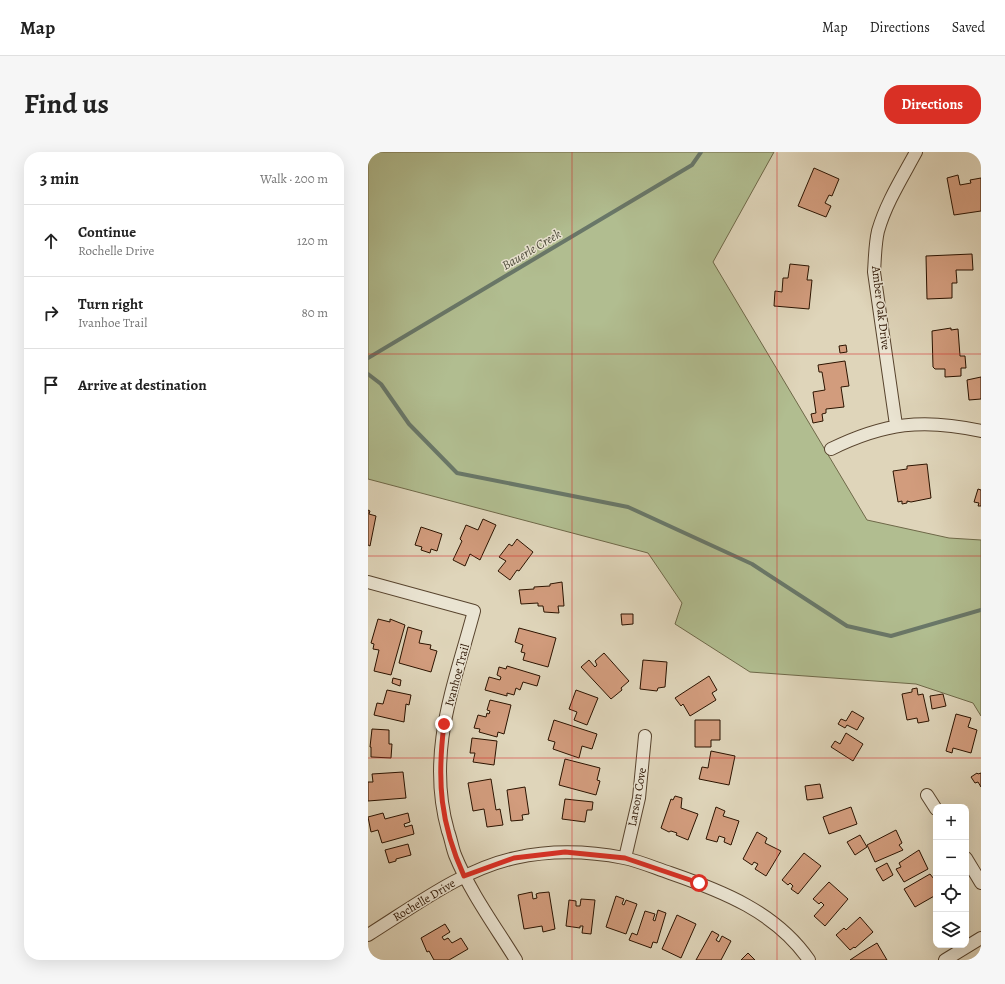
<!DOCTYPE html>
<meta charset="utf-8">
<style>
body{margin:0;font-family:Alegreya,serif;background:#f6f6f6;color:#222}
.controls{position:absolute;right:12px;bottom:12px;display:grid;overflow:hidden;border-radius:8px;box-shadow:0 4px 16px #0002}
.controls button{width:36px;height:36px;display:grid;place-items:center;padding:0;border:0;border-bottom:1px solid #e0e0e0;background:#fff;color:#222;font:20px sans-serif}
.stop{position:absolute;width:12px;height:12px;margin:-9px;border:3px solid #d93025;border-radius:50%;background:#fff}
.stop.end{background:#d93025;border-color:#fff;box-shadow:0 1px 4px #0008}
.list{margin:0;padding:0;list-style:none}
h2{display:flex;justify-content:space-between;align-items:center;height:52px;margin:0;padding:0 16px;font-size:17px}
h2 small{font-size:13px;font-weight:400;color:#767676}
.list li{display:grid;grid-template-columns:26px 1fr auto;gap:12px;align-items:center;box-sizing:border-box;height:72px;padding:0 16px;border-top:1px solid #e0e0e0}
.list b{display:block;font-size:15px;white-space:nowrap}
.list p{margin:0;font-size:13px;white-space:nowrap;color:#767676}
.list em{font-size:13px;font-style:normal;color:#767676}
.icon{flex:none;width:22px;height:22px;fill:none;stroke:currentColor;stroke-width:2;stroke-linecap:round;stroke-linejoin:round}
.map{position:relative;flex:none;width:613px;height:808px;overflow:hidden;border-radius:16px}
header{display:flex;align-items:center;gap:24px;box-sizing:border-box;height:56px;padding:0 20px;background:#fff;border-bottom:1px solid #e0e0e0}
header strong{font-size:19px}
nav{display:flex;gap:22px;margin-inline-start:auto;font-size:14px}
.intro{display:flex;align-items:center;justify-content:space-between;box-sizing:border-box;height:96px;padding:0 24px}
h1{margin:0;font-size:28px}
.button{padding:10px 18px;border-radius:16px;background:#d93025;color:#fff;font-size:14px;font-weight:700}
main{display:flex;gap:24px;padding:0 24px}
aside{flex:1;background:#fff;border-radius:16px;box-shadow:0 4px 16px #0002}
.map>svg:first-child{display:block}
</style>
<header>
<strong>Map</strong>
<nav><a>Map</a><a>Directions</a><a>Saved</a></nav>
</header>
<div class="intro"><h1>Find us</h1><a class="button">Directions</a></div>
<main>
<aside>
<h2>3 min<small>Walk · 200 m</small></h2>
<ul class="list">
<li><svg class="icon" aria-label="ahead" viewBox="0 0 24 24"><path d="M12 20V5M6 11l6-6 6 6"/></svg><div><b>Continue</b><p>Rochelle Drive</p></div><em>120 m</em></li>
<li><svg class="icon" aria-label="right" viewBox="0 0 24 24"><path d="M7 20v-9h11M14 6l5 5-5 5"/></svg><div><b>Turn right</b><p>Ivanhoe Trail</p></div><em>80 m</em></li>
<li><svg class="icon" aria-label="arrive" viewBox="0 0 24 24"><path d="M6 21V4h12l-3 4 3 4H6"/></svg><div><b>Arrive at destination</b></div></li>
</ul>
</aside>
<div class="map">
<svg width="613" height="808" viewBox="0 0 613 808">
<rect width="100%" height="100%" fill="#dfd5ba"/>
<filter id="stains"><feTurbulence type="fractalNoise" baseFrequency=".005" numOctaves="4"/><feColorMatrix values="0 0 0 0 .2 0 0 0 0 .09 0 0 0 0 .02 0 0 0 .5 -.17"/></filter>
<radialGradient id="worn" r=".72"><stop offset=".6" stop-color="#630" stop-opacity="0"/><stop offset="1" stop-color="#630" stop-opacity=".3"/></radialGradient>
<path fill="#b1bd90" stroke="#6e6848" d="M0 0H406L345 110 499 368 581 386 613 388V564L605 551 548 532 382 520 307 472 314 451 280 401 0 327Z"/>
<g fill="none" stroke-linecap="round" stroke-linejoin="round">
<path stroke="#697768" stroke-width="4" d="M0 206 324 13 333 0
M0 222 13 232 41 272 89 321 260 355 384 412 479 474 523 484 613 458"/>
</g>
<path fill="#d29c7d" stroke="#2b1300" d="M446 16 471 27 464 44 461 43 457 51 463 54 458 65 430 54Z
M590 23 592 33 603 31 602 28 613 26V59L586 63 579 26Z
M604 102 605 118H588L589 131H584V146L559 147 558 104Z
M422 112 441 114 439 128H444L441 157 406 154 407 139 414 140 415 126H420Z
M583 176V178L590 177 592 204H597L598 216H593V224L577 225V217H567L565 215 564 179Z
M478 193 479 200 472 201 471 194Z
M477 209 481 234 473 235 476 255 458 257V261L454 262 455 269 445 271 443 262 448 261 445 240 457 238 454 220H451L450 213Z
M613 225V247L601 248 599 228Z
M559 312 563 346 543 350 539 349V351L534 352V349L530 350 525 319 539 317V314Z
M610 337 613 338V354H610L611 351 606 350Z
M0 358 2 359 1 362 8 364 2 394 0 393Z
M115 367 128 373 112 408 102 402 97 414 85 408 94 389 92 387 98 373 110 378Z
M53 375 74 382 69 399 63 397 62 401 53 398 54 395 47 393Z
M149 387 165 400 151 419 149 418 142 428 130 419 138 409 131 405 141 392 144 394Z
M194 430 196 454H190L191 461 176 460 175 454H170V451L153 452 151 438 166 437V435L182 434V432Z
M253 462H265V472L254 473Z
M10 467 22 470V467L37 473 23 523 6 519 11 498 5 497 6 492 3 491Z
M40 475 54 479 51 491 63 493 62 497 69 499 63 520 31 511Z
M151 476 188 486 180 515 155 508 157 501 153 500 155 493 147 490Z
M236 501 261 529 253 536 254 538 243 547 213 515 221 508 227 515 229 513 227 509Z
M275 508 299 510 297 535 290 536 289 539 272 537Z
M139 514 172 524 169 534 155 530 152 538 148 536 146 543 139 541V544L117 538 121 525 132 528 133 525 129 523 131 515 138 517Z
M341 524 349 538 344 541 348 548 322 564 315 552 313 554 307 546Z
M25 526 33 528 32 534 24 531Z
M549 536 550 543 555 542 561 569 550 571 549 566 539 568 534 542 544 540V537Z
M19 538 43 543 41 553 38 552 36 570 6 563 9 551 15 552Z
M208 538 230 546 219 573 206 568 209 560 201 557Z
M575 542 578 554 564 557 562 544Z
M122 548 143 553 136 582 130 580 129 585 111 580 112 577 106 576 110 563 118 565 119 561 121 562 122 559 119 558Z
M484 559 496 566 489 578 479 573 477 576 470 572 473 567 478 569Z
M588 562 603 566 600 575 609 578 603 601 585 596 584 601 578 599Z
M186 568 229 582 224 597 214 594 211 606 185 597 187 590 180 588Z
M327 568H352V588H343V595H327Z
M4 577 21 578V592H24L23 606 3 605V595H2Z
M478 581 495 592 485 609 463 595 467 589 472 592Z
M104 586 129 589 126 613 105 610 107 601H102Z
M343 599 367 604 361 633 331 627 334 615 340 616Z
M197 607 232 616 229 628 232 629 228 643 191 633Z
M35 620 38 646 0 649V630H5L4 622Z
M609 621 610 622 613 621V635L610 630 607 631 603 625Z
M123 627 128 658 132 657 135 673 119 675 116 657 105 659 100 631Z
M452 632 455 646 439 648 437 634Z
M157 635 161 662 154 663 155 668 143 669 139 638Z
M307 644 314 646 313 656 330 662 320 688 308 683 309 681 303 679 301 680 293 676 303 647 305 648Z
M197 647 225 650 224 658H219L217 670 194 667Z
M348 655 357 659 355 664 371 669 363 693 356 690 357 686 351 684 349 690 338 687Z
M483 655 489 672 461 682 455 665Z
M15 661 17 667 40 661 42 670 36 672 37 675 44 673 46 682 14 691 10 678 3 680 0 665Z
M528 678 534 691 531 693 535 698 507 710 499 693Z
M389 680 399 686 397 691 413 699 398 724 387 717 390 712 386 710 384 713 375 707Z
M492 683 499 695 487 703 479 690Z
M40 692 43 703 28 707V709L21 711 17 698Z
M551 698 560 717 536 730 528 717 533 715 531 711Z
M436 701 453 714 430 742 423 737 425 734 422 731 420 733 414 728Z
M519 711 525 723 515 729 508 717Z
M562 722 566 727 568 726V743L547 755 536 737Z
M461 730 480 747 457 774 446 764 456 753 453 750 451 752 445 747Z
M164 740 165 747 169 746 168 742 171 741 181 740 187 777 175 780 174 774 156 777 150 743Z
M248 744 256 747 254 752 256 753 258 748 269 752 258 782 238 775Z
M213 747 227 748 223 782 214 781 215 774H212V776L198 774 201 748 208 749V754H212Z
M290 758 298 761 289 791 285 790 283 796 261 788 264 781 269 783 277 759 287 762 285 768 287 769Z
M309 763 328 772 313 806 294 797Z
M492 765 505 780 487 796 486 795 482 798 468 783 476 776 478 778Z
M77 772 82 780 74 785 76 788 80 786 84 791 93 786 100 797 81 808H66L61 799 59 800 53 786Z
M344 779 351 783 348 788 351 790 354 784 363 789 353 808H328Z
M509 791 519 808H482L494 800Z
M380 801 387 808H373Z"/>
<g fill="none" stroke-linecap="round" stroke-linejoin="round">
<g stroke="#58442e" stroke-width="14">
<path id="minor" d="M528 273 506 120C507 106 507 92 510 79 518 51 534 26 548 0
M463 297C516 271 555 266 613 279
M0 430 106 459C86 534 58 601 80 679 83 687 84 695 87 703 102 740 127 774 148 808
M559 643 568 657
M257 706 271 646 277 584
M598 706 613 731
M0 783C45 755 95 717 147 706 183 698 220 699 256 706 271 709 287 716 302 721 354 739 408 760 441 808
M577 808 613 786"/>
</g>
<use href="#minor" stroke="#eae4d2" stroke-width="12"/>
</g>
<g fill="none" stroke-linecap="round" stroke-linejoin="round">
<path stroke="#d93025" stroke-width="5" d="M76 572C69 629 72 671 96 724L146 706 197 700 257 706 331 731"/>
</g>
<path fill="none" stroke="#d62828" stroke-width="1" stroke-opacity="0.55" d="M204 0V808M409 0V808M0 202H613M0 404H613M0 606H613"/>
<g text-anchor="middle" stroke-width="3" stroke-linejoin="round" paint-order="stroke">
<g font-size="12" fill="#2b1300" stroke="#eae4d2">
<text transform="translate(513 156) rotate(83)" y="4">Amber Oak Drive</text>
<text transform="translate(89 523) rotate(-75)" y="4">Ivanhoe Trail</text>
<text transform="translate(269 645) rotate(-80)" y="4">Larson Cove</text>
<text transform="translate(56 748) rotate(-31)" y="4">Rochelle Drive</text>
</g>
<g font-size="13" font-style="italic" fill="#4f4d3d" stroke="#eae4d2">
<text transform="translate(163 97) rotate(-31)" y="5">Bauerle Creek</text>
</g>
</g>
<rect width="100%" height="100%" filter="url(#stains)"/>
<rect width="100%" height="100%" fill="url(#worn)"/>
</svg>
<div class="controls">
<button>+</button>
<button>−</button>
<button><svg class="icon" aria-label="locate" viewBox="0 0 24 24"><circle cx="12" cy="12" r="6"/><path d="M12 2v4M12 18v4M2 12h4M18 12h4"/></svg></button>
<button><svg class="icon" aria-label="layers" viewBox="0 0 24 24"><path d="M12 4l9 5-9 5-9-5zM3 14l9 5 9-5"/></svg></button>
</div>
<div class="stop" style="left:331px;top:731px"></div>
<div class="stop end" style="left:76px;top:572px"></div>
</div>
</main>
